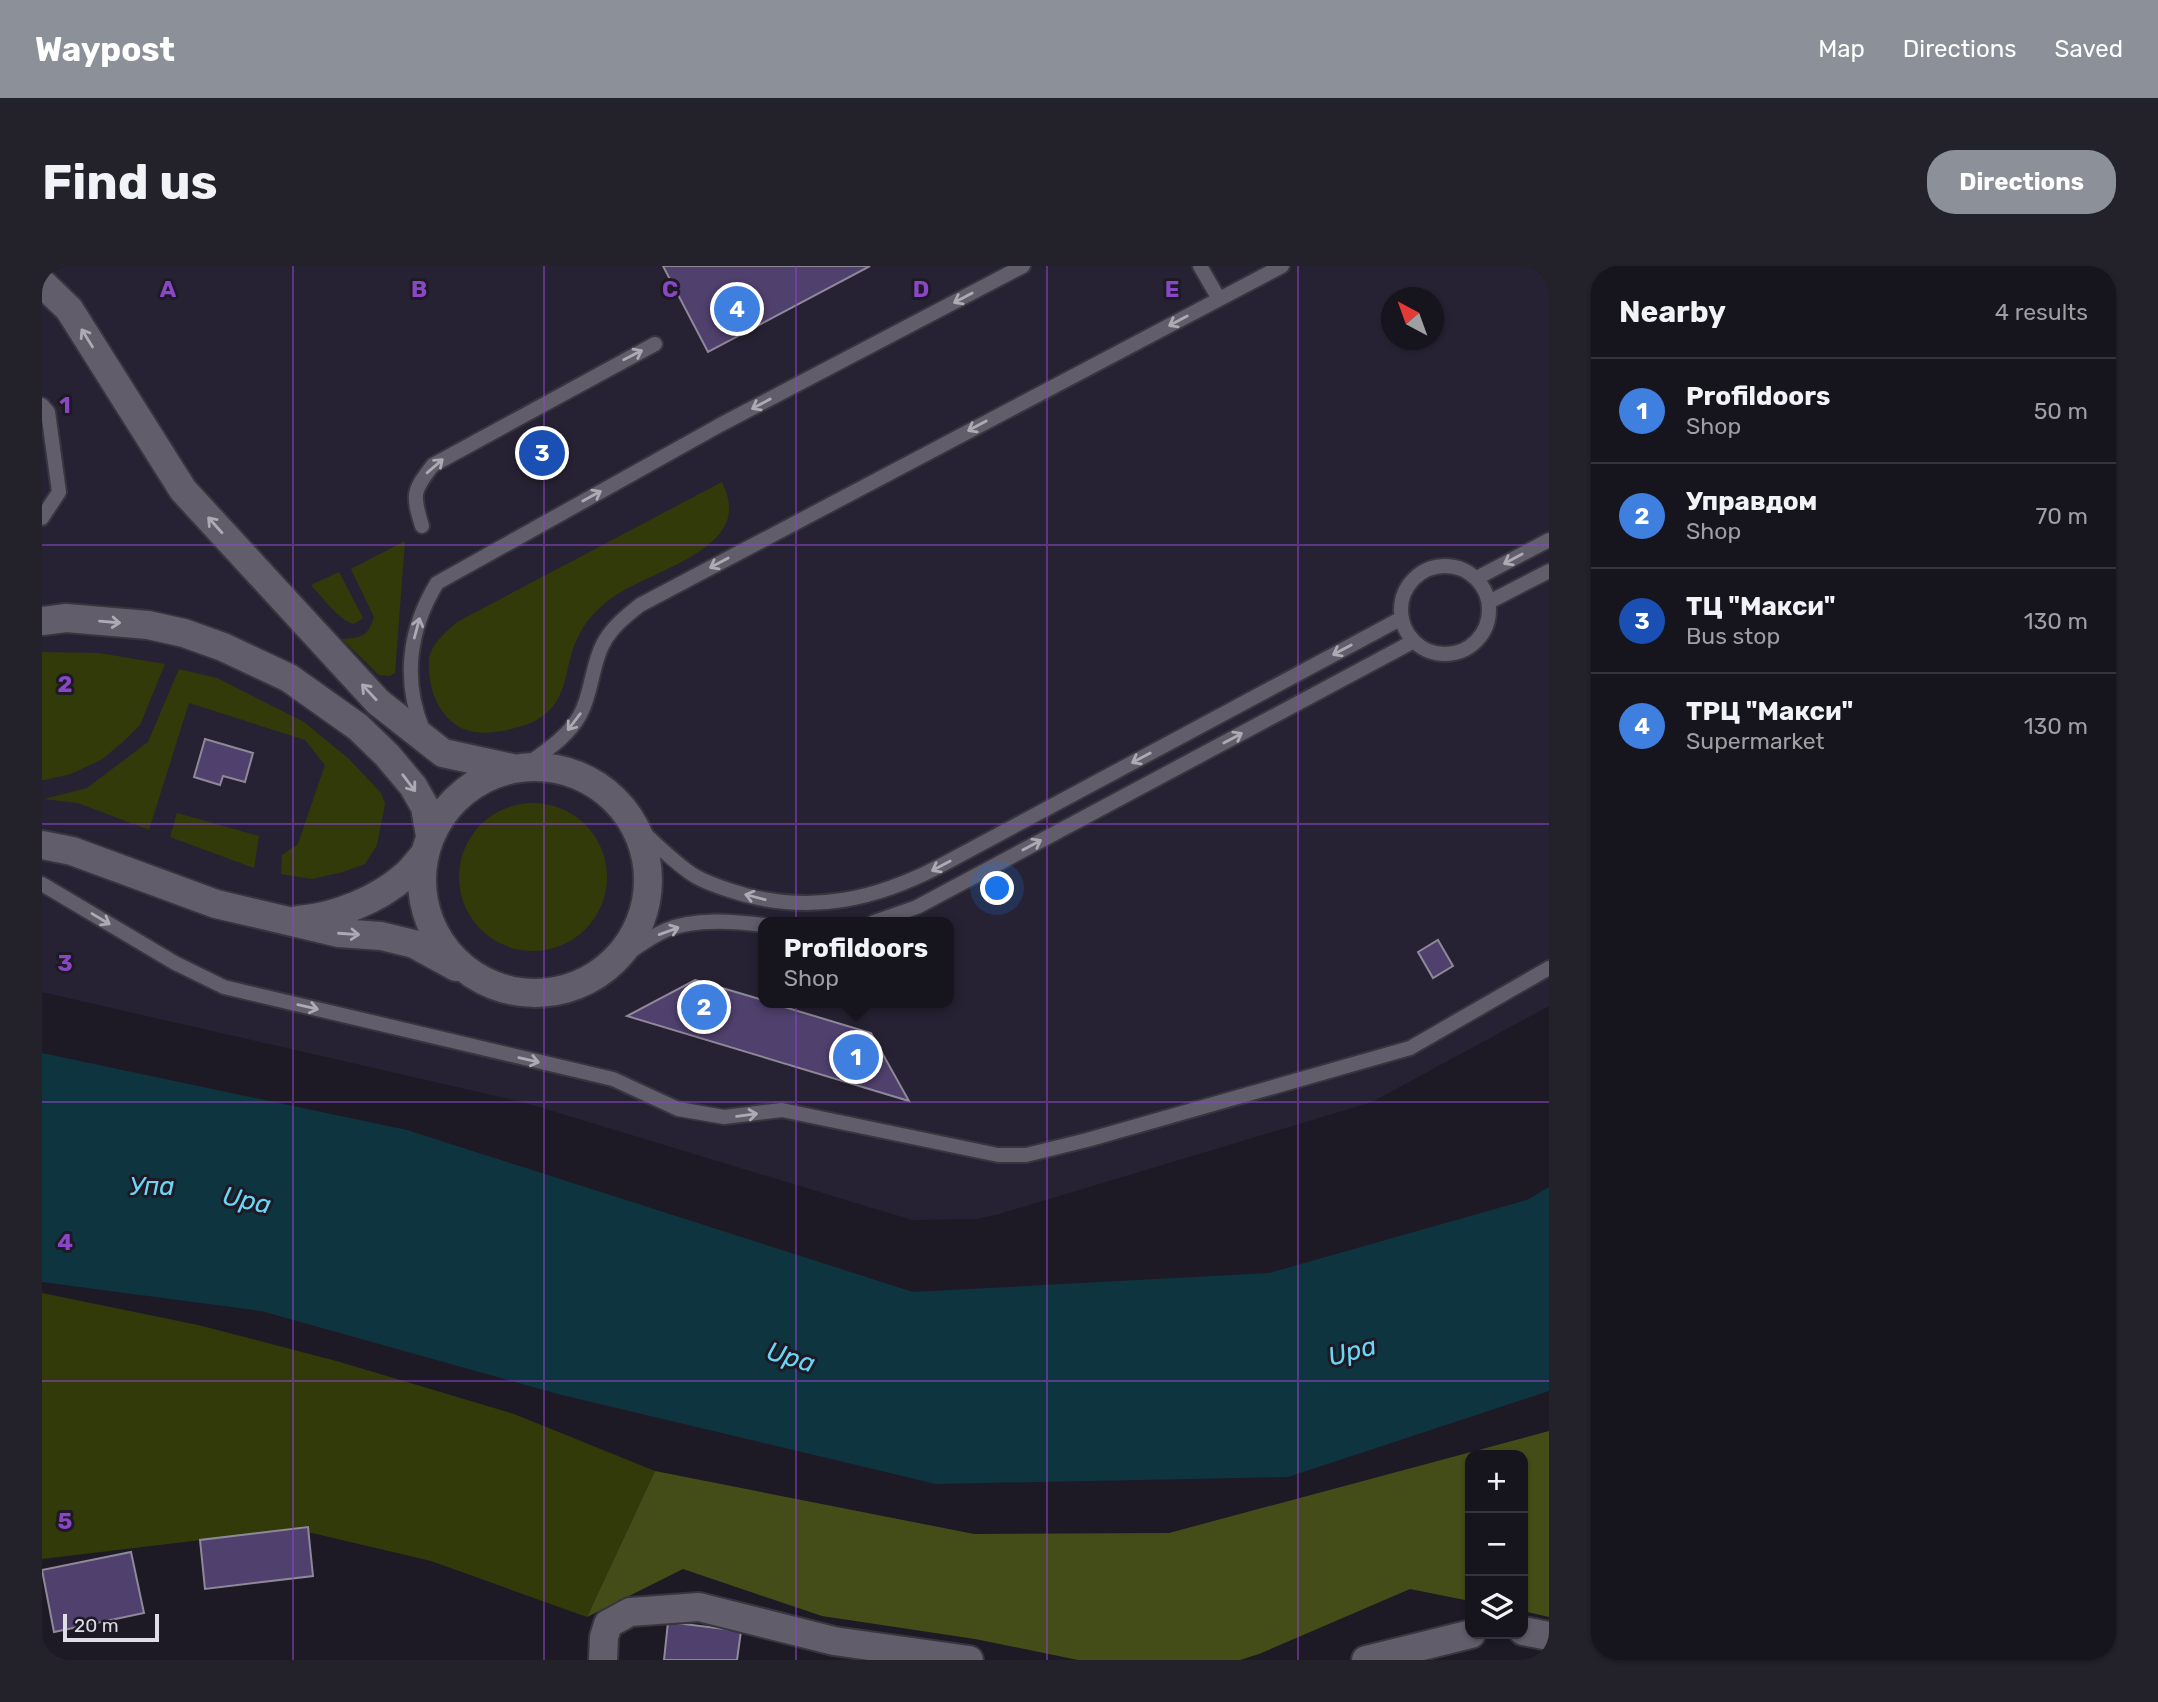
<!DOCTYPE html>
<meta charset="utf-8">
<style>
body{margin:0;font-family:Rubik,sans-serif;background:#232129;color:#f1f3f6}
.controls{position:absolute;right:21px;bottom:21px;display:grid;overflow:hidden;border-radius:14px;box-shadow:0 2px 5px #0004}
.controls button{width:63px;height:63px;display:grid;place-items:center;padding:0;border:0;border-bottom:2px solid #35333b;background:#16141c;color:#f1f3f6;font:35px sans-serif}
.compass{position:absolute;left:1339px;top:21px;width:63px;height:63px;border-radius:50%;background:#16141c;box-shadow:0 2px 5px #0004;rotate:319deg}
.scale{position:absolute;left:21px;bottom:18px;width:96px;box-sizing:border-box;padding-left:7px;border:4px solid #dfdde5;border-top:0;font-size:19px;line-height:24px;white-space:nowrap;color:#dfdde5;-webkit-text-stroke:5px #1d1a25;paint-order:stroke}
.you{position:absolute;left:956px;top:623px;width:24px;height:24px;margin:-18px;border:5px solid #fff;border-radius:50%;background:#1a73e8;box-shadow:0 0 0 10px #1a73e833}
.badge{display:grid;place-items:center;width:46px;height:46px;border-radius:50%;background:#8c9099;color:#fff;font-size:23px;font-weight:700}
.pin{position:absolute;translate:-50% -50%;border:4px solid #fff;box-shadow:0 2px 7px #0006}
.popup{position:absolute;left:716px;top:651px;width:196px;height:91px;box-sizing:border-box;display:grid;place-content:center;border-radius:14px;background:#16141c;filter:drop-shadow(0 2px 5px #0005);font-size:23px;white-space:nowrap;color:#9e9ea3}
.popup b{font-size:26px;color:#f1f3f6}
.popup::after{content:'';position:absolute;left:50%;top:100%;margin-left:-14px;border:14px solid transparent;border-top-color:#16141c}
.list{margin:0;padding:0;list-style:none}
h2{display:flex;justify-content:space-between;align-items:center;height:91px;margin:0;padding:0 28px;font-size:30px}
h2 small{font-size:23px;font-weight:400;color:#9e9ea3}
.list li{display:grid;grid-template-columns:46px 1fr auto;gap:21px;align-items:center;box-sizing:border-box;height:105px;padding:0 28px;border-top:2px solid #35333b}
.list b{display:block;font-size:26px;white-space:nowrap}
.list p{margin:0;font-size:23px;white-space:nowrap;color:#9e9ea3}
.list em{font-size:23px;font-style:normal;color:#9e9ea3}
.icon{flex:none;width:38px;height:38px;fill:none;stroke:currentColor;stroke-width:2;stroke-linecap:round;stroke-linejoin:round}
.map{position:relative;flex:none;width:1507px;height:1394px;overflow:hidden;border-radius:28px}
header{display:flex;align-items:center;gap:42px;box-sizing:border-box;height:98px;padding:0 35px;background:#8c9099;color:#fff}
header strong{font-size:33px}
nav{display:flex;gap:38px;margin-inline-start:auto;font-size:24px}
.intro{display:flex;align-items:center;justify-content:space-between;box-sizing:border-box;height:168px;padding:0 42px}
h1{margin:0;font-size:49px}
.button{padding:18px 32px;border-radius:28px;background:#8c9099;color:#fff;font-size:24px;font-weight:700}
main{display:flex;gap:42px;padding:0 42px}
aside{flex:1;background:#16141c;border-radius:28px;box-shadow:0 2px 5px #0004}
.map>svg:first-child{display:block}
</style>
<header>
<strong>Waypost</strong>
<nav><a>Map</a><a>Directions</a><a>Saved</a></nav>
</header>
<div class="intro"><h1>Find us</h1><a class="button">Directions</a></div>
<main>
<div class="map">
<svg width="1507" height="1394" viewBox="0 0 1507 1394">
<rect width="100%" height="100%" fill="#1d1a25"/>
<path fill="#272233" fill-rule="evenodd" d="M0 0H1507V740L1330 836 957 948 935 953 870 954 484 837 0 726ZM1350 32H1392V74H1350ZM721 656H907V737H721Z"/>
<path fill="#333a09" d="M680 216C684 226 688 235 687 246 682 291 598 309 567 334 554 344 543 356 536 371 520 403 529 437 491 456 474 463 446 470 428 465 401 458 388 429 387 404 387 399 386 393 388 388 394 374 404 366 415 356Z
M363 275 353 407 348 410 337 409 300 373C319 372 326 371 332 351L309 303Z
M297 306 321 352 312 358C298 355 279 330 269 319Z
M0 386 57 387 123 398 98 459 82 475 59 494 29 508 2 514H0Z
M137 403 175 412 262 456 307 493 339 527 343 538 335 579 323 598 301 606 270 613 239 608 240 589 256 578 283 499 263 474 147 437 107 564 36 537 2 533 45 522 106 476Z
M417 611a74 74 0 1 1 148 0a74 74 0 1 1-148 0Z
M135 547 217 570 212 602 128 571Z
M0 1027 156 1059 298 1096 472 1148 613 1205 545 1351 389 1295 253 1263 0 1293Z"/>
<path fill="#444d17" d="M1507 1165V1351L1481 1345V1189H1428V1335L1368 1323 1217 1388 1198 1394H1036L933 1373 780 1350 641 1303 545 1351 613 1205 932 1268 1127 1267Z"/>
<path fill="#0e353f" d="M0 787 365 864 871 1026 1227 1007 1485 934 1507 921V1125L1246 1211 894 1218 520 1129 219 1045 0 1016Z"/>
<path fill="#50406d" stroke="#8e8998" stroke-width="2" d="M621 0H828L666 86Z
M621 0H828L666 86Z
M163 473 211 487 203 516 181 510 178 519 152 511Z
M1396 674 1411 700 1391 712 1376 686Z
M653 714 721 734V737H729L829 767 867 835 585 750Z
M266 1261 271 1310 163 1323 158 1274Z
M89 1286 102 1347 12 1366 0 1304Z
M626 1356 699 1365 695 1394H622Z"/>
<g fill="none" stroke-linecap="round" stroke-linejoin="round">
<g stroke="#37353d" stroke-width="18">
<path id="lane" d="M1158 0 1177 33
M0 139 6 146 17 226 0 252
M380 260C370 228 371 225 391 199L613 78
M1359 344a44 44 0 1 1 88 0a44 44 0 1 1-88 0Z
M1435 312 1507 274
M1447 336 1507 305
M381 464C360 414 367 363 395 317L678 159 981 0
M483 500C502 486 526 471 538 449 550 427 550 398 561 378 569 362 584 350 598 339L1240 0
M595 561C614 577 632 597 653 610 668 619 687 624 703 629 773 647 834 633 896 601L1360 352
M0 618 133 697 182 721 571 813 636 843 682 851 740 844 956 889H984L1045 874 1368 782 1507 702
M832 656 875 641 1372 375
M569 699C587 687 604 673 624 664 653 652 691 655 721 659"/>
</g>
<g stroke="#37353d" stroke-width="32">
<path id="street" d="M0 17 27 43 141 224 336 436 401 487 470 502
M0 355 24 352 106 359 142 367 181 381 247 412 316 461 345 489 371 520 383 541 388 570
M380 614a113 113 0 1 1 226 0a113 113 0 1 1-226 0Z
M0 579 30 585 174 638 297 667 339 670 372 678 414 701
M256 654C293 651 336 634 364 609 371 603 376 595 383 588
M1481 1365 1507 1370
M561 1394 562 1371 566 1358 588 1346 657 1341 792 1375 927 1394
M1324 1394 1429 1368"/>
</g>
<use href="#lane" stroke="#615d6b" stroke-width="14"/>
<use href="#street" stroke="#615d6b" stroke-width="28"/>
</g>
<defs><path id="oneway-shaft" d="M-6 0H5M1.5-3L5.5 0L1.5 3" fill="none" stroke-width="1.6" stroke-linecap="round" stroke-linejoin="round" transform="scale(1.75)"/></defs>
<g stroke="#adaab4">
<use href="#oneway-shaft" transform="translate(921 32) rotate(152)"/>
<use href="#oneway-shaft" transform="translate(1136 55) rotate(152)"/>
<use href="#oneway-shaft" transform="translate(45 72) rotate(-122)"/>
<use href="#oneway-shaft" transform="translate(591 89) rotate(-27)"/>
<use href="#oneway-shaft" transform="translate(719 138) rotate(152)"/>
<use href="#oneway-shaft" transform="translate(935 160) rotate(152)"/>
<use href="#oneway-shaft" transform="translate(393 200) rotate(-41)"/>
<use href="#oneway-shaft" transform="translate(550 230) rotate(-29)"/>
<use href="#oneway-shaft" transform="translate(173 259) rotate(-132)"/>
<use href="#oneway-shaft" transform="translate(1471 293) rotate(152)"/>
<use href="#oneway-shaft" transform="translate(677 297) rotate(152)"/>
<use href="#oneway-shaft" transform="translate(68 356) rotate(5)"/>
<use href="#oneway-shaft" transform="translate(375 362) rotate(-75)"/>
<use href="#oneway-shaft" transform="translate(1300 384) rotate(152)"/>
<use href="#oneway-shaft" transform="translate(327 426) rotate(-133)"/>
<use href="#oneway-shaft" transform="translate(532 456) rotate(127)"/>
<use href="#oneway-shaft" transform="translate(1191 472) rotate(-28)"/>
<use href="#oneway-shaft" transform="translate(1099 492) rotate(152)"/>
<use href="#oneway-shaft" transform="translate(367 517) rotate(53)"/>
<use href="#oneway-shaft" transform="translate(990 579) rotate(-28)"/>
<use href="#oneway-shaft" transform="translate(899 600) rotate(152)"/>
<use href="#oneway-shaft" transform="translate(713 631) rotate(-165)"/>
<use href="#oneway-shaft" transform="translate(59 653) rotate(31)"/>
<use href="#oneway-shaft" transform="translate(627 665) rotate(-20)"/>
<use href="#oneway-shaft" transform="translate(307 668) rotate(4)"/>
<use href="#oneway-shaft" transform="translate(266 741) rotate(13)"/>
<use href="#oneway-shaft" transform="translate(487 794) rotate(13)"/>
<use href="#oneway-shaft" transform="translate(705 849) rotate(-7)"/>
</g>
<path fill="none" stroke="#8a47c5" stroke-width="2" stroke-opacity="0.55" d="M251 0V1394M502 0V1394M754 0V1394M1005 0V1394M1256 0V1394M0 279H1507M0 558H1507M0 836H1507M0 1115H1507"/>
<g text-anchor="middle" stroke-width="6" stroke-linejoin="round" paint-order="stroke">
<g font-size="26" font-style="italic" fill="#6bd6f4" stroke="#1d1a25">
<text x="110" y="929">Упа</text>
<text transform="translate(205 934) rotate(12)" y="9">Upa</text>
<text transform="translate(1310 1085) rotate(-15)" y="9">Upa</text>
<text transform="translate(749 1091) rotate(17)" y="9">Upa</text>
</g>
</g>
<g font-size="23" text-anchor="middle" font-weight="bold" fill="#8a47c5" stroke="#1d1a25" stroke-width="6" stroke-linejoin="round" paint-order="stroke">
<text x="126" y="31">A</text>
<text x="377" y="31">B</text>
<text x="628" y="31">C</text>
<text x="879" y="31">D</text>
<text x="1130" y="31">E</text>
<text x="23" y="147">1</text>
<text x="23" y="426">2</text>
<text x="23" y="705">3</text>
<text x="23" y="984">4</text>
<text x="23" y="1263">5</text>
</g>
</svg>
<div class="controls">
<button>+</button>
<button>−</button>
<button><svg class="icon" aria-label="layers" viewBox="0 0 24 24"><path d="M12 4l9 5-9 5-9-5zM3 14l9 5 9-5"/></svg></button>
</div>
<svg class="compass" viewBox="-18 -18 36 36"><path d="M0-13l5 13h-10z" fill="#e53935"/><path d="M0 13l5-13h-10z" fill="#9e9ea3"/></svg>
<div class="scale">20 m</div>
<div class="you"></div>
<div class="pin badge" style="left:814px;top:791px;background:#3f7fe0">1</div>
<div class="popup"><b>Profildoors</b>Shop</div>
<div class="pin badge" style="left:662px;top:741px;background:#3f7fe0">2</div>
<div class="pin badge" style="left:500px;top:187px;background:#1a4fb4">3</div>
<div class="pin badge" style="left:695px;top:43px;background:#3f7fe0">4</div>
</div>
<aside>
<h2>Nearby<small>4 results</small></h2>
<ul class="list">
<li><span class="badge" style="background:#3f7fe0">1</span><div><b>Profildoors</b><p>Shop</p></div><em>50 m</em></li>
<li><span class="badge" style="background:#3f7fe0">2</span><div><b>Управдом</b><p>Shop</p></div><em>70 m</em></li>
<li><span class="badge" style="background:#1a4fb4">3</span><div><b>ТЦ &quot;Макси&quot;</b><p>Bus stop</p></div><em>130 m</em></li>
<li><span class="badge" style="background:#3f7fe0">4</span><div><b>ТРЦ &quot;Макси&quot;</b><p>Supermarket</p></div><em>130 m</em></li>
</ul>
</aside>
</main>
